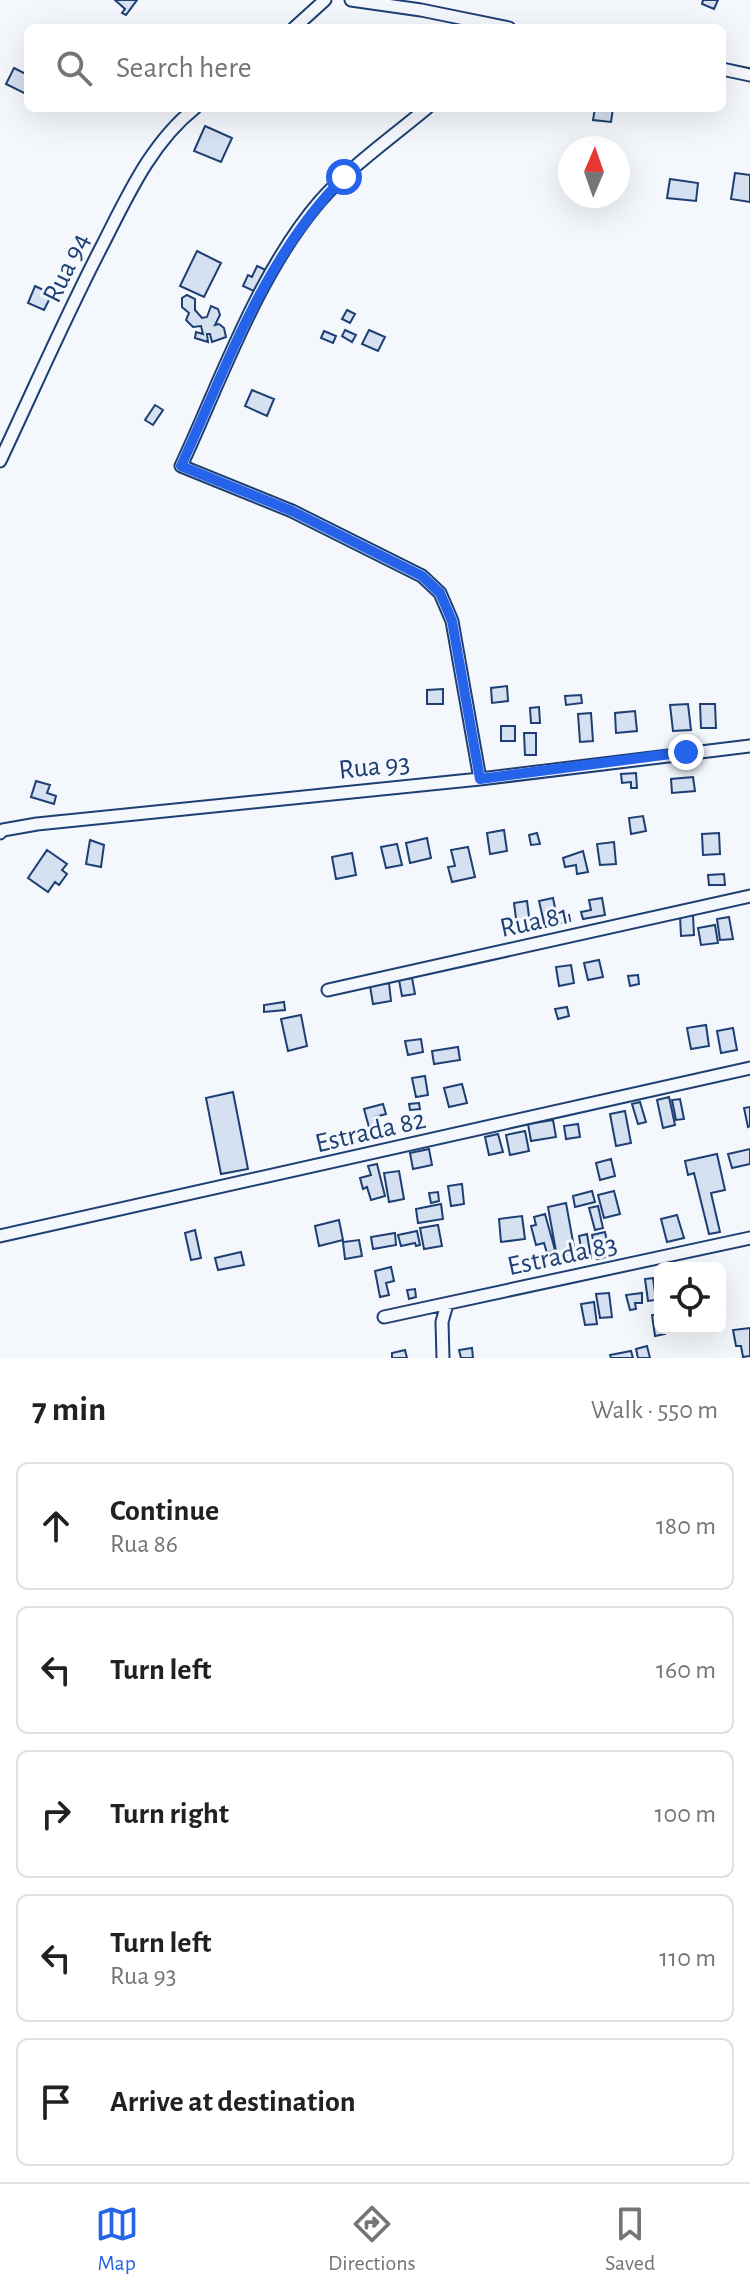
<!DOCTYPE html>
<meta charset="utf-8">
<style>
body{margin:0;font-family:"Alegreya Sans",sans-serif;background:#f6f6f6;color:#202124}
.controls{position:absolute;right:24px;bottom:24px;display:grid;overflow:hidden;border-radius:12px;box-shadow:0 8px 32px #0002}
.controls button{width:72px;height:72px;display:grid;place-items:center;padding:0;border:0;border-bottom:2px solid #e0e0e0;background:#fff;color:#202124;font:40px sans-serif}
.compass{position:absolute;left:558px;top:136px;width:72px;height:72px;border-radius:50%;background:#fff;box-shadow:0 8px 32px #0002;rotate:2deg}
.stop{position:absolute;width:24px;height:24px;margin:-18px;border:6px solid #2563eb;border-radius:50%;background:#fff}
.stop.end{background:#2563eb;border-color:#fff;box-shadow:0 2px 8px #0008}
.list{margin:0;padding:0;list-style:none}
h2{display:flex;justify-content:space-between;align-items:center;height:104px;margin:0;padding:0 32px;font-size:34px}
h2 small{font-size:26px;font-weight:400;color:#757577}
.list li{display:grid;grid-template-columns:52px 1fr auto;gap:24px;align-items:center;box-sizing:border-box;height:128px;margin:0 16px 16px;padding:0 16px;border:2px solid #e0e0e0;border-radius:12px}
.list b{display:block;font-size:30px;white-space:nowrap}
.list p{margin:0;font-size:26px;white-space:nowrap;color:#757577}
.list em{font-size:26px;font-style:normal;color:#757577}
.icon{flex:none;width:44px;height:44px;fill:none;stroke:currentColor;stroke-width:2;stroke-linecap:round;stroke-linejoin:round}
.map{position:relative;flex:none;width:750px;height:1358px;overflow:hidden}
.search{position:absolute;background:#fff;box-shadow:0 8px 32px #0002;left:24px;right:24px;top:24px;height:88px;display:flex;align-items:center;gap:20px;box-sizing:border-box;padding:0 28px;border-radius:12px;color:#757577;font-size:30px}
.sheet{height:824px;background:#fff}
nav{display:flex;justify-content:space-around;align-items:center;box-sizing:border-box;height:112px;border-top:2px solid #e0e0e0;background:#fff;font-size:22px;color:#757577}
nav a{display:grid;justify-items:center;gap:4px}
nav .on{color:#2563eb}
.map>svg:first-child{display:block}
</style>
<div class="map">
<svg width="750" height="1358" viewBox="0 0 750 1358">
<rect width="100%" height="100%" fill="#f4f7fb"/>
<path fill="#d5e0f0" stroke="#1d3f73" stroke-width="2" d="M115 0H137L126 15 122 13 125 9Z
M703 0H718L714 9 702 4Z
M14 68 28 75V95L6 84Z
M595 108H613L611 122 593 120Z
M205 126 232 138 221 162 194 151Z
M735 173 750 175V202L731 199Z
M670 179 698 183 696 201 667 198Z
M197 251 221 263 204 297 180 286Z
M257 266 266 270 256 292 243 286 248 275 252 277Z
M35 286 52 294 44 310 28 303Z
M187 295 195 299V310L202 318 207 317 211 306 218 309 220 315 215 325 219 324 224 328 226 337 212 342 210 334H207L208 342 195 338 196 332 203 334 201 326 193 327 186 320 189 313 182 307V298Z
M347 310 355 314 350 323 342 319Z
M345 330 356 335 352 342 342 336Z
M369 330 385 337 378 351 362 344Z
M324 331 336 336 333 343 321 338Z
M252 390 274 399 267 416 245 406Z
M155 405 163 410 153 425 145 420Z
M507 686 508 701 492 703 491 688Z
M443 689V704H427V690Z
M581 695 582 703 566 705 565 696Z
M688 704 691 730 673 731 670 705Z
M700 704H715L716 728H701Z
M539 707 540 723H531L530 708Z
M635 711 637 731 616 733 615 713Z
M591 713 593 741 580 742 578 714Z
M501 726H515V741H501Z
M524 733H536V755H525Z
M636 773 637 788H631V782L622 783 621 774Z
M693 777 695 791 672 793 671 779Z
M36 781 50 785 47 793 56 796 54 804 31 797Z
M643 816 646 831 631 834 629 818Z
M504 830 507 851 490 854 487 833Z
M537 833 540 844 531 845 529 835Z
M719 833 720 854 703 855 702 834Z
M427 838 431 858 410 863 406 843Z
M90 840 104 845 101 867 86 864Z
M614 842 616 864 600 865 597 844Z
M397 844 402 865 386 868 381 847Z
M468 847 475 877 452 882 448 867 455 866 451 850Z
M47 850 67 864 62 870 67 874 59 885 55 882 48 892 28 878Z
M583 851 588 872 577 874 576 865 565 867 563 858Z
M352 853 356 875 336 879 332 857Z
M724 874 725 885H709L708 875Z
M553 898 557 918 569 915 570 921 545 927 539 901Z
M602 898 605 915 583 919 581 912 591 910 589 900Z
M527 901 530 924 517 926 514 903Z
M693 915 694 935 681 936 680 916Z
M729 917 733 939 720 940 717 919Z
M715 925 718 943 701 945 698 928Z
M599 960 603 977 588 980 584 963Z
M571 965 574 983 559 986 556 967Z
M638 975 639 984 630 986 628 976Z
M412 978 415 994 402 996 399 980Z
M389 983 391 1001 373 1004 370 986Z
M284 1002 285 1010 264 1012V1005Z
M567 1007 569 1016 558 1019 555 1009Z
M301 1015 307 1046 288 1051 281 1019Z
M706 1025 709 1046 691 1049 687 1028Z
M733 1028 737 1050 721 1053 717 1031Z
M421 1039 423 1052 408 1055 405 1041Z
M458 1047 460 1060 434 1064 432 1051Z
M425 1076 428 1095 416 1097 412 1078Z
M462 1084 467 1103 449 1107 444 1088Z
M233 1092 248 1169 221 1174 206 1098Z
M669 1097 675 1125 663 1128 657 1100Z
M680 1099 684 1119 676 1120 672 1100Z
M640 1102 646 1122 638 1124 632 1104Z
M419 1103 420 1109 410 1110 409 1104Z
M383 1104 386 1114 375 1117 379 1129 370 1131 364 1109Z
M750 1107V1126L748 1127 744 1108Z
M625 1111 631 1143 616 1146 610 1114Z
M553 1120 556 1137 531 1141 528 1124Z
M578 1124 580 1137 566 1139 564 1126Z
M525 1131 529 1151 510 1155 506 1135Z
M498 1134 503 1152 489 1155 485 1137Z
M429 1149 432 1165 413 1169 410 1153Z
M750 1149V1164L732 1168 728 1154Z
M717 1154 725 1190 711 1193 720 1232 709 1234 694 1173 688 1175 685 1161Z
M611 1159 615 1176 600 1180 596 1163Z
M377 1164 385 1196 371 1200 367 1187 363 1189 360 1178 371 1175 368 1166Z
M399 1171 404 1199 389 1202 384 1173Z
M462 1184 464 1204 451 1206 448 1186Z
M592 1191 595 1202 575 1207 573 1196Z
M614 1191 620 1214 604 1218 598 1195Z
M438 1192 439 1201 431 1203 429 1193Z
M566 1203 574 1247 570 1248 571 1254 557 1257 548 1207Z
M441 1204 443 1219 418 1223 416 1209Z
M598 1206 603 1228 595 1230 589 1208Z
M545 1214 555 1250 547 1253 544 1243 536 1245 531 1226 536 1225 534 1217Z
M677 1215 684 1238 667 1242 661 1219Z
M522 1216 525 1239 501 1242 499 1219Z
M339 1220 343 1240 319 1246 315 1226Z
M438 1225 442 1246 424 1249 420 1228Z
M195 1230 201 1258 191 1260 185 1233Z
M417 1231 420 1245 416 1246 415 1243 401 1246 398 1235Z
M605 1232 610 1256 597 1259 592 1235Z
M395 1233 396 1245 373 1249 371 1237Z
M587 1234 591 1258 583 1260 579 1236Z
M359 1240 362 1256 345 1259 343 1242Z
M241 1252 244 1265 218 1270 215 1258Z
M391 1267 394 1281 386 1283 389 1295 380 1297 375 1271Z
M653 1278 656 1300 648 1301 645 1279Z
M415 1289 416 1297 409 1299 407 1290Z
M609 1293 612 1317 600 1318 596 1294Z
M642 1293V1303H635L636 1309 630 1310 626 1295Z
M594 1302 597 1324 585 1325 581 1304Z
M660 1314V1328H664L665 1334 655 1336 652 1315Z
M750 1328V1356L743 1357 741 1346H736L733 1330Z
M647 1346 650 1358H638L636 1349Z
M472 1348 473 1358H461L459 1350Z
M405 1350 407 1358H392V1353Z
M631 1351 633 1358H611L610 1355Z"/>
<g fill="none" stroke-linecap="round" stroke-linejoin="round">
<g stroke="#1d3f73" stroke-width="15">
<path id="street" d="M351 0 421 10 509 28
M294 28 325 0
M722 69 750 75
M427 108C391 138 351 166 320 201 258 273 221 380 181 466L292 511 422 576 440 593 452 621 480 779
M0 461C34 389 66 315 103 244 128 195 151 143 195 108
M0 833 3 830 37 824 480 779 750 746
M328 990 750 896
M0 1236 750 1068
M384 1317 750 1238
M443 1358 442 1322 447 1304"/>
</g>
<use href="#street" stroke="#f4f7fb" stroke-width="11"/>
</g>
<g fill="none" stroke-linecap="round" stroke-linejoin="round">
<path stroke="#2563eb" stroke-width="10" d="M344 177C264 257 227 366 181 466L292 511 422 576 440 593 452 621 480 779 686 752"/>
</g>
<g text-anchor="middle" stroke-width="6" stroke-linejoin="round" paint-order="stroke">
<g font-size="28" fill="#1d3f73" stroke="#f4f7fb">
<text transform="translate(65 267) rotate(-64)" y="10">Rua 94</text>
<text transform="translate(374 765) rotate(-6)" y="10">Rua 93</text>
<text transform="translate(534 920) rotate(-12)" y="10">Rua 81</text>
<text transform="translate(370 1130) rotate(-13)" y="10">Estrada 82</text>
<text transform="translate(562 1254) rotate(-12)" y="10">Estrada 83</text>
</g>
</g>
</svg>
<div class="controls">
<button><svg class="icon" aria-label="locate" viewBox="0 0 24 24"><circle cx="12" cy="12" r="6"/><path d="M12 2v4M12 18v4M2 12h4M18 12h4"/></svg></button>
</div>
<svg class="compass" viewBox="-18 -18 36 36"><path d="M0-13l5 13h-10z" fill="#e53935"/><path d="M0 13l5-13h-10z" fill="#757577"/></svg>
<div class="stop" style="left:344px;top:177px"></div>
<div class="stop end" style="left:686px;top:752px"></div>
<div class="search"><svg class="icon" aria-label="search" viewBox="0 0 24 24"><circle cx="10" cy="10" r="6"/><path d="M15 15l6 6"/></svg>Search here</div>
</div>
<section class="sheet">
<h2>7 min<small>Walk · 550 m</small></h2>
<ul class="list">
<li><svg class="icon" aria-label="ahead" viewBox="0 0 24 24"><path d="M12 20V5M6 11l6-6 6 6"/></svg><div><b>Continue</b><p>Rua 86</p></div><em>180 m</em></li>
<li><svg class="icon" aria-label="left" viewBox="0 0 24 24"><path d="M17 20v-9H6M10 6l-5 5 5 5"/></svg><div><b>Turn left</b></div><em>160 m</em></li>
<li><svg class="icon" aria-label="right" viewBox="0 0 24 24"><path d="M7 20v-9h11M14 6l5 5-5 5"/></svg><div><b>Turn right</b></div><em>100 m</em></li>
<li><svg class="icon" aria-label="left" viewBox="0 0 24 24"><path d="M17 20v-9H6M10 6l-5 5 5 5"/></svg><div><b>Turn left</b><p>Rua 93</p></div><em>110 m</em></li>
<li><svg class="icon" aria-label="arrive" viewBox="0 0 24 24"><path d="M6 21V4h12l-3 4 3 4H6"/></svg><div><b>Arrive at destination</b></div></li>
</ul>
</section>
<nav>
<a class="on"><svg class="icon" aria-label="map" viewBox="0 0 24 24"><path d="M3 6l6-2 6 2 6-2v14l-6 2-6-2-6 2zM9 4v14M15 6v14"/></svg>Map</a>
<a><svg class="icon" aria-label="directions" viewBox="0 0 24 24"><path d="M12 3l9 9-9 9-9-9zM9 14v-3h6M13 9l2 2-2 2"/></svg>Directions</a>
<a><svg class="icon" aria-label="saved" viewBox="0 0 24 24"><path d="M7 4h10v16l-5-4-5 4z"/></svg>Saved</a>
</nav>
